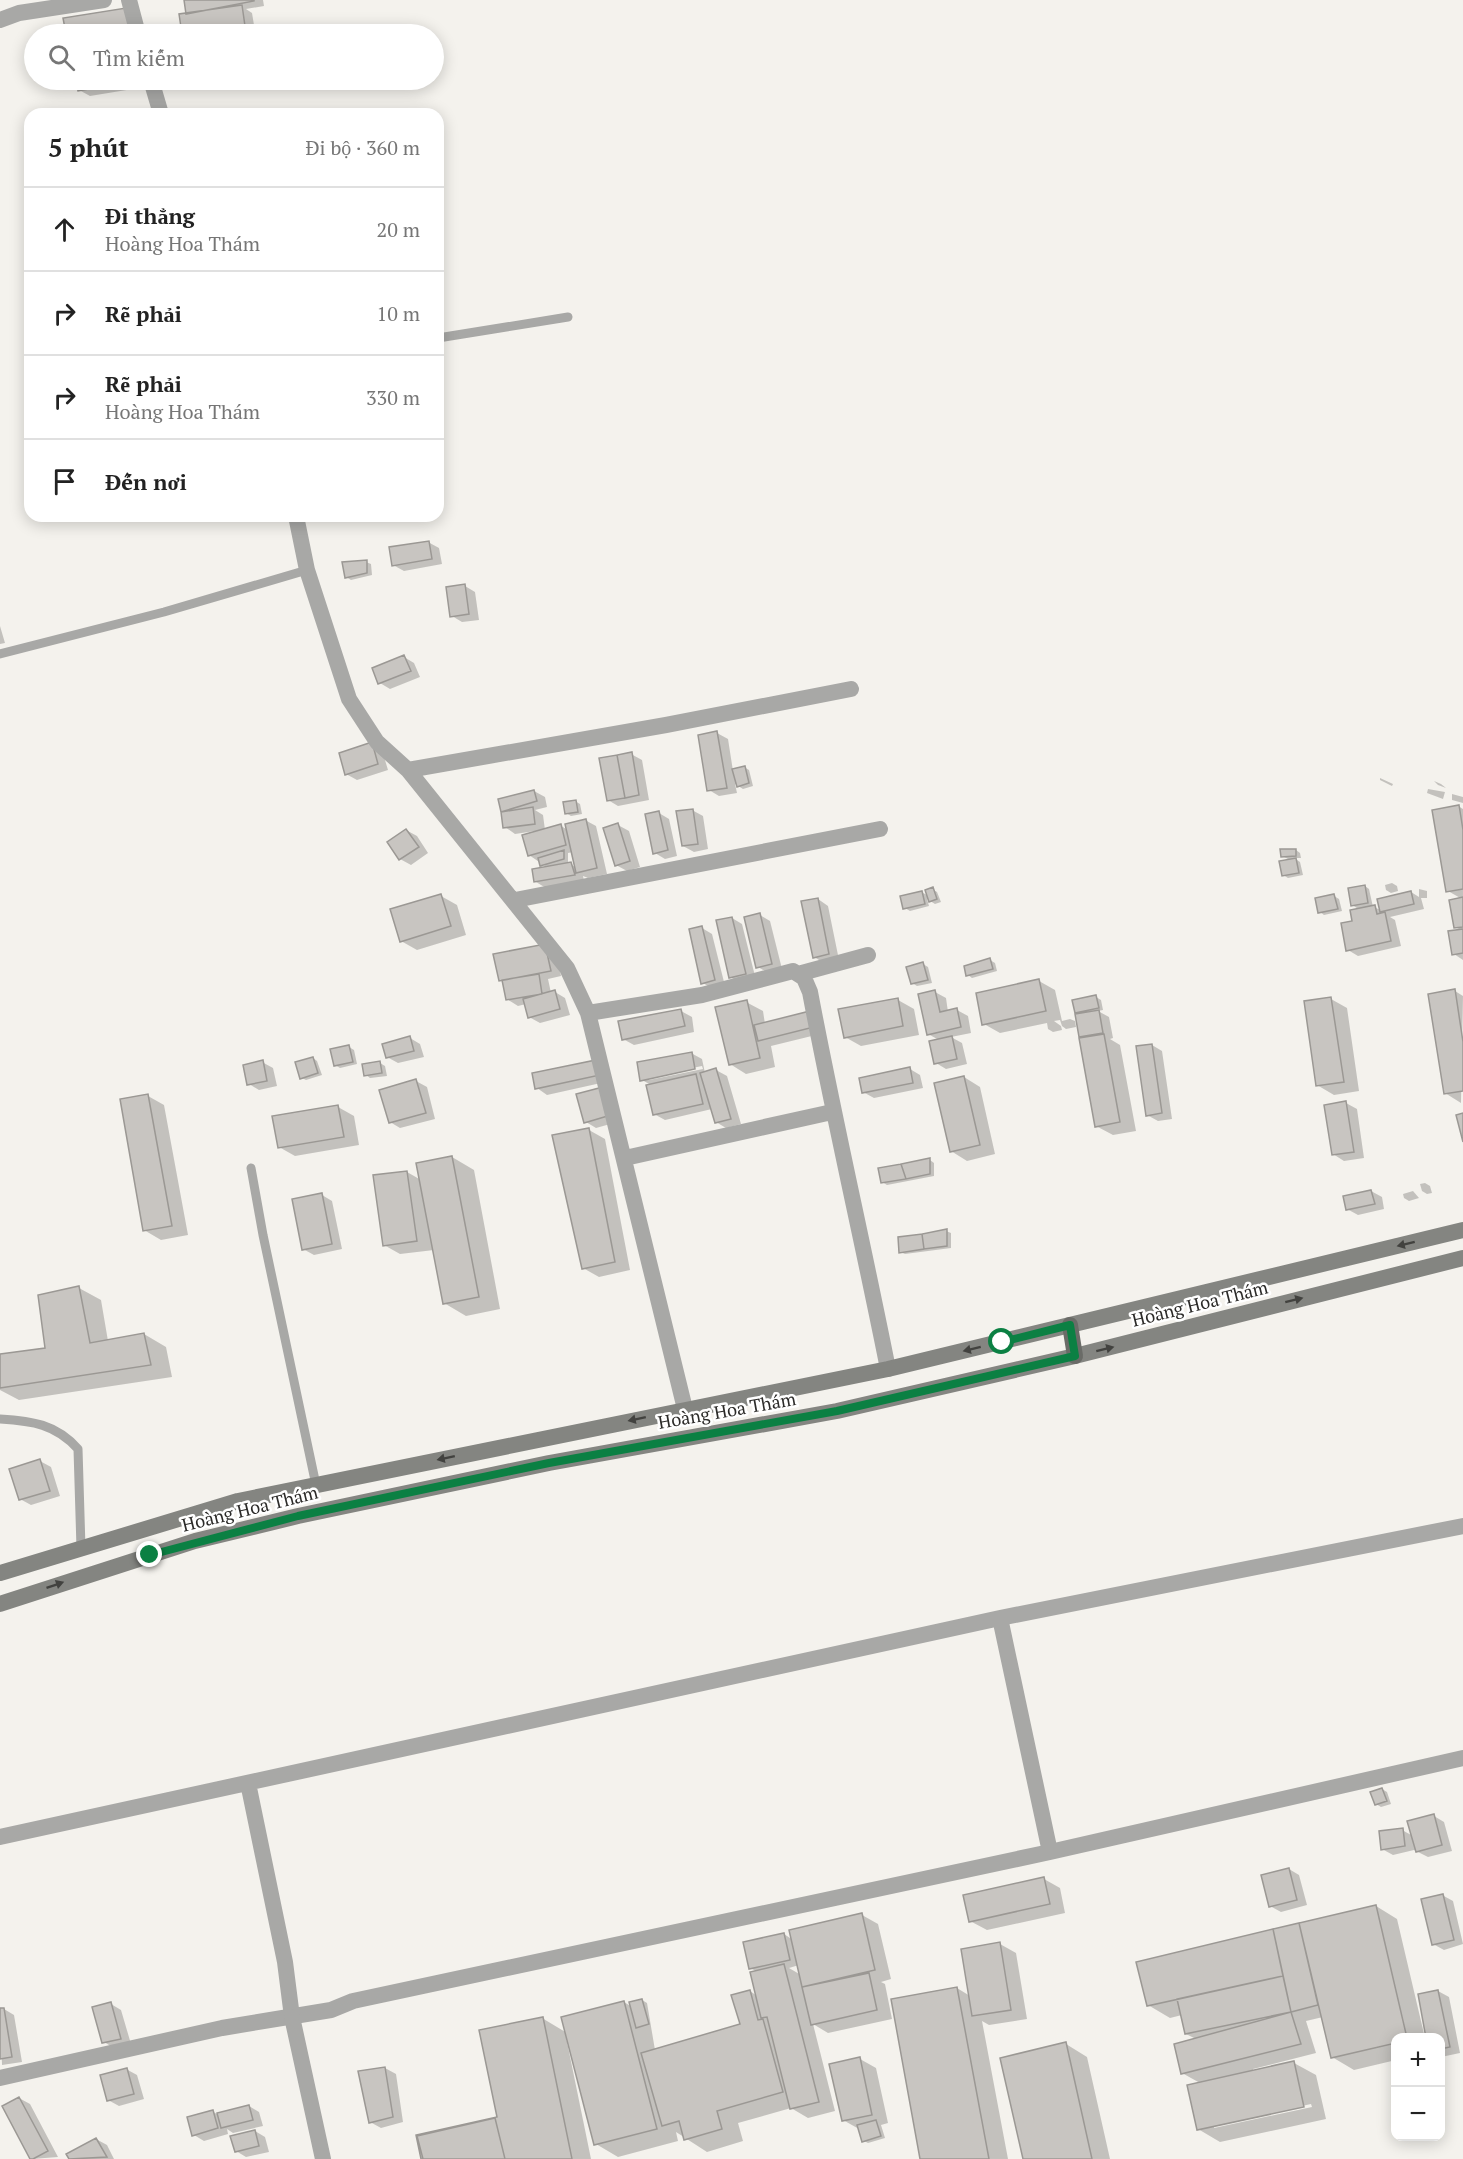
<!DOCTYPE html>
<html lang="vi">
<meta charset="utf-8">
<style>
body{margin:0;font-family:"PT Serif",serif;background:#f2f2f2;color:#222}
.controls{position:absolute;right:18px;bottom:18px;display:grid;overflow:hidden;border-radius:12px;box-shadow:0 3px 15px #0003}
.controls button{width:54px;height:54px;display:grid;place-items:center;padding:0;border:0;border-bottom:2px solid #e0e0e0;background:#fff;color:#222;font:30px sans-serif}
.stop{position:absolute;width:18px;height:18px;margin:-14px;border:4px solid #0b8043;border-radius:50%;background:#fff}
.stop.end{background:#0b8043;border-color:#fff;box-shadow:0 2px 6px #0008}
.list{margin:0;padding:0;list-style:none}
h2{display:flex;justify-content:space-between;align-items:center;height:78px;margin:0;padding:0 24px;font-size:26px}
h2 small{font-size:20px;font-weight:400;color:#767676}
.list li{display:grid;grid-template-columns:39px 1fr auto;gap:18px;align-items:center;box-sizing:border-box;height:84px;padding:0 24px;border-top:2px solid #e0e0e0}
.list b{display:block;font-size:22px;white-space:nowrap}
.list p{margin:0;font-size:20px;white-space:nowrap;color:#767676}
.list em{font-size:20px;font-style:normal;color:#767676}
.icon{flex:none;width:33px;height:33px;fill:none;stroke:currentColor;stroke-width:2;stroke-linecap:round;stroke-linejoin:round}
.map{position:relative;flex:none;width:1463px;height:2159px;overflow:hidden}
.search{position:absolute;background:#fff;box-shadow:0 3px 15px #0003;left:24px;top:24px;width:420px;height:66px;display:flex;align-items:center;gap:15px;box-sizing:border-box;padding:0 21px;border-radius:33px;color:#767676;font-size:22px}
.panel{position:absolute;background:#fff;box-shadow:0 3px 15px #0003;left:24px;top:108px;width:420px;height:414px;border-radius:18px}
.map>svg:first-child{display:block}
</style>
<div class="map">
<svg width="1463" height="2159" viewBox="0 0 1463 2159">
<rect width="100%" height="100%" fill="#f4f2ed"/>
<path fill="#0003" fill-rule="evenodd" d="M185 0H263L264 6 246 9 252 13 255 31 233 34H184L181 16 188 15Z
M126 10 138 31 119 34H68L65 19Z
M54 31 59 34H40Z
M78 80H150L151 86 90 96 79 90Z
M428 542 439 548 442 564 404 571 393 565Z
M366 562 371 564 372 575 351 580 346 577Z
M465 586 475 592 479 620 462 622 452 616Z
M0 626 5 643 0 644Z
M404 657 414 663 420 677 390 689 380 683Z
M717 733 728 739 733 771 744 767 749 770 753 786 743 789 735 784 737 793 719 796 709 790Z
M382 750 388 770 357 780 346 774 340 753Z
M631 754 642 760 649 800 618 806 608 800Z
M1380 778 1393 784 1392 786 1380 780Z
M1434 781 1441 784 1446 788 1438 785Z
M1428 789 1445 792 1443 799 1427 793Z
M534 791 545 797 547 807 535 810 543 815 545 830 561 826 568 830 585 820 596 826 607 874 588 878 583 876 584 881 546 888 536 882 548 868 529 855 535 831 515 834 505 827 500 800ZM573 852 576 867 568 864V853Z
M1452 794 1463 797V803L1452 800Z
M575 801 580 804 582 814 571 816 566 813Z
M1458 806 1463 809V960L1454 954 1461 930 1455 927 1462 899 1448 891Z
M692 810 703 816 708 849 694 852 683 846Z
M659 813 669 819 677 856 665 859 655 853Z
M618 825 629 831 640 867 627 871 616 865Z
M406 830 417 836 428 853 411 865 400 859Z
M1296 850 1300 853 1301 858H1294L1300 862 1303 875 1288 878 1283 875 1290 860 1282 856Z
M1392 883 1397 886 1398 891 1391 893 1386 890 1385 885Z
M1365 886 1369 889 1373 907 1381 910 1411 892 1419 897V889L1427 891V898H1421L1424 909 1390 917 1395 920 1401 946 1358 956 1348 950 1354 922 1360 910 1352 905Z
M932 889 937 892 941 902 935 904 927 899 929 906 910 911 905 908 921 892 929 896Z
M441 896 457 905 466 935 417 950 401 941Z
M1334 896 1339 899 1342 911 1324 915 1320 912Z
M818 899 828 906 839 960 824 963 814 957Z
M760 915 770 921 782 969 768 973 758 967Z
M732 918 742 924 756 980 740 983 730 977Z
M702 928 712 934 725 986 713 989 703 983Z
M556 951 561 976 548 979 551 993 555 992 565 998 570 1015 540 1023 529 1017 526 1004 518 1006 507 999 495 956Z
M990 960 995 963 997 971 972 978 968 975Z
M923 964 928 967 932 983 917 986 912 983Z
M1039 981 1055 990 1062 1021 1070 1019 1075 1021 1076 1027 1066 1029 1062 1026 1060 1020 1054 1021 1061 1026 1062 1030 1053 1032 1048 1029 1047 1023 1000 1033 984 1024Z
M1455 991 1463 996 1461 1103 1445 1093Z
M935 992 946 998 948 1012 957 1010 968 1016 971 1033 951 1037 962 1043 967 1064 946 1069 936 1063 939 1040 928 1034Z
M1096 997 1101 1000 1103 1010 1098 1011 1109 1017 1113 1038 1110 1039 1120 1045 1136 1131 1113 1135 1096 1126 1085 1039 1080 1037 1081 1015 1076 1012Z
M1331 999 1347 1008 1359 1091 1334 1095 1317 1085Z
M898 1000 914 1009 919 1035 861 1046 845 1037Z
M746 1002 763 1011 765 1024 810 1013 824 1033 771 1046 775 1067 746 1074 730 1064Z
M681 1011 692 1017 694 1032 634 1045 623 1039Z
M410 1038 420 1044 424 1057 398 1063 387 1057Z
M1152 1045 1162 1051 1172 1119 1158 1121 1147 1115Z
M349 1047 354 1050 357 1064 340 1068 335 1065Z
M691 1053 702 1059 705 1073 716 1070 727 1076 741 1124 726 1128 716 1122 712 1109 665 1120 654 1114 651 1085 642 1080ZM702 1066 703 1069 649 1080V1077Z
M313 1058 317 1061 322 1075 306 1080 302 1078Z
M262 1062 273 1068 277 1086 259 1090 249 1084Z
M596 1062 610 1081 547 1095 537 1088Z
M380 1063 385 1066 387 1076 370 1078 366 1075Z
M910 1069 920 1075 923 1088 874 1098 863 1092Z
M964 1077 980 1087 995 1154 967 1161 951 1151Z
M416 1081 427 1087 435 1119 400 1128 390 1122Z
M578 1095 621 1121 596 1128 586 1122Z
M148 1096 164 1105 188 1235 161 1240 144 1230Z
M1346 1103 1357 1109 1364 1158 1344 1161 1333 1154Z
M338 1107 354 1116 359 1145 295 1156 279 1147Z
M589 1130 605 1139 630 1270 599 1277 583 1268Z
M452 1157 474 1170 500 1309 466 1316 444 1303 434 1250 400 1254 384 1245 407 1172 421 1180Z
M930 1160 934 1163V1176L887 1185 882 1182Z
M1425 1183 1430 1186 1432 1193 1427 1194 1422 1191 1420 1184Z
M1371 1191 1382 1197 1384 1209 1358 1215 1347 1209Z
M1413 1191 1419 1198 1409 1201 1404 1198 1403 1194Z
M322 1195 332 1201 342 1249 314 1255 303 1249Z
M946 1231 951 1233V1248L905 1254 900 1252Z
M79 1288 101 1300 108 1341 144 1334 166 1347 172 1377 19 1400 0 1390V1355L47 1349Z
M40 1461 51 1467 60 1496 31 1505 20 1499Z
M1382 1789 1387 1792 1391 1804 1381 1807 1376 1804Z
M1434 1816 1444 1822 1452 1851 1428 1857 1414 1850 1393 1855 1382 1849 1402 1830 1413 1836Z
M1289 1869 1299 1875 1307 1905 1281 1912 1270 1906Z
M1044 1879 1060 1888 1065 1913 987 1930 970 1921Z
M1442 1895 1453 1901 1463 1944 1444 1950 1433 1944Z
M1376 1906 1397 1919 1425 2038H1396V2060L1354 2070 1332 2057 1323 2017 1306 2021 1316 2053 1253 2069 1254 2072 1294 2063 1316 2075 1326 2119 1220 2142 1198 2129 1200 2083 1182 2073 1196 2039 1186 2034 1182 2015 1170 2018 1148 2005 1138 1963ZM1311 2104 1312 2107 1214 2128V2125Z
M862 1915 878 1924 891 1979 881 1982 885 1984 892 2019 828 2033 813 2024 835 2111 808 2118 791 2108 738 2123 743 2141 707 2152 676 2132 678 2141 618 2157 596 2144 568 2037H566L591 2159H423L499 2119 542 2018 567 2033 624 2002 632 2007 642 2000 647 2003 655 2050 741 2025 750 1991 757 1996 758 1972 750 1968 784 1934 793 1940ZM799 1965 801 1975 789 1968Z
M1000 1944 1016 1953 1027 2019 989 2025 982 2021 1008 2159H921L957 1988 970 1996Z
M1438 1991 1449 1997 1460 2053 1441 2057Z
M111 2004 121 2010 131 2044 114 2048 104 2042Z
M4 2009 14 2015 22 2062 2 2065 0 2010Z
M1066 2044 1087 2057 1110 2159H1025Z
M860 2059 876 2068 888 2123 881 2125 885 2138 868 2143 864 2141 859 2129 843 2120Z
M385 2068 396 2074 403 2122 381 2128 370 2122Z
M126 2069 137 2075 144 2099 119 2106 108 2100Z
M19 2098 30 2104 58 2157 32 2159Z
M249 2106 259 2112 263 2126 233 2133 227 2129 228 2134 204 2141 194 2135 213 2112 217 2114Z
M255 2131 265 2137 269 2152 246 2157 236 2151Z
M96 2139 107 2145 114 2159H71L68 2154Z"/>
<path fill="#c8c5c1" stroke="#9b9894" stroke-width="1.5" d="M184 0H254V1L186 14Z
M242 5 245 26 182 34 179 14Z
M126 8 129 26 66 34 63 18Z
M76 80H141L78 91Z
M429 541 432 559 392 566 389 547Z
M367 560V573L345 578 342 562Z
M465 584 469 614 450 617 446 587Z
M404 655 411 671 378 684 372 668Z
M717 731 727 788 707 791 698 735Z
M372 742 378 764 345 775 339 753Z
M632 752 639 795 625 798 617 755Z
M617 755 625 798 607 801 599 758Z
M745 766 749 783 737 787 732 769Z
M534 790 537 801 501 812 498 799Z
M576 800 578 812 565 814 563 802Z
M1459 805 1463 830V889L1446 892 1432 810Z
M533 807 535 824 503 828 501 812Z
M693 809 698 844 682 846 676 811Z
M659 811 668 850 653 854 645 814Z
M586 819 597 868 576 873 565 824Z
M618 823 630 861 615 866 603 828Z
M561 824 566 845 528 856 522 835Z
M406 829 419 847 399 860 387 842Z
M1280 849H1296V856L1281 857Z
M564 850V859L540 866 538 858Z
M1296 858 1299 873 1282 876 1279 861Z
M571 862 575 875 534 882 532 869Z
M1365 885 1368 903 1351 906 1348 888Z
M933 887 937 899 929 902 925 890Z
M922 891 925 904 903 909 900 896Z
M1411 891 1414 904 1380 912 1377 899Z
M441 894 451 926 400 942 390 909Z
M1334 894 1338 909 1318 913 1315 898Z
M1463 897V927L1454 928 1449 900Z
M818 898 829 954 813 958 801 901Z
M1375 905 1377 914 1385 912 1391 941 1346 951 1341 923 1352 921 1350 910Z
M760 913 772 964 756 968 744 917Z
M732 917 746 974 729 978 716 920Z
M702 926 715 980 701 984 689 929Z
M1463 929V953L1452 955 1448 931Z
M545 944 551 971 499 981 493 954Z
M990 958 993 969 966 976 964 966Z
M923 962 928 980 911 984 906 967Z
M539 974 542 994 506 1000 502 980Z
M1039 979 1046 1011 982 1025 976 993Z
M1455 989 1463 1042V1091L1444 1094 1428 994Z
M555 990 560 1009 528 1018 523 999Z
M935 990 940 1012 957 1008 961 1027 927 1035 918 994Z
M1096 995 1099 1008 1075 1013 1072 1000Z
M1331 997 1344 1082 1316 1086 1304 1001Z
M898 998 903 1026 844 1038 838 1009Z
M747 1000 760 1058 729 1065 715 1007Z
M681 1009 685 1026 622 1040 618 1021Z
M1099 1010 1103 1033 1079 1037 1075 1014Z
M810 1011 814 1027 758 1041 754 1025Z
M1104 1034 1120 1122 1095 1127 1079 1038Z
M410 1036 414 1051 386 1058 382 1044Z
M952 1036 957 1059 934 1064 929 1041Z
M1152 1044 1162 1113 1146 1116 1136 1046Z
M349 1045 353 1062 334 1066 330 1049Z
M692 1052 695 1069 640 1081 637 1062Z
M313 1057 318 1073 300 1079 295 1062Z
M263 1060 267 1081 247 1085 243 1065Z
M596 1060 600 1075 535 1089 532 1073Z
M380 1061 382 1073 364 1076 362 1064Z
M910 1067 913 1083 862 1093 859 1078Z
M716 1068 731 1119 715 1123 700 1073Z
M696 1074 703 1104 653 1115 646 1085Z
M964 1076 980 1145 950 1152 934 1083Z
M416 1079 426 1113 389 1123 379 1090Z
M603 1087 611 1115 584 1123 576 1094Z
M148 1094 172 1226 143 1231 120 1099Z
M1346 1101 1354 1152 1332 1155 1324 1105Z
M338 1105 344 1137 278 1148 272 1116Z
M1463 1113V1142L1456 1115Z
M589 1128 615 1262 582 1269 552 1135Z
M452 1156 479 1297 443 1304 416 1163Z
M930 1158V1174L906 1179 901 1164Z
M901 1164 906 1179 881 1183 878 1168Z
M407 1171 417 1241 383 1246 373 1175Z
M1371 1190 1375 1204 1346 1210 1343 1196Z
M322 1193 332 1244 302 1250 292 1199Z
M947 1229V1246L924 1249 922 1234Z
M922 1234 924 1249 899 1253 898 1237Z
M79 1286 90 1343 144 1333 151 1365 0 1388V1354L45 1348 38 1295Z
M40 1459 50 1491 19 1500 9 1469Z
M1382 1788 1387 1801 1375 1805 1370 1792Z
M1434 1814 1442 1845 1416 1852 1407 1821Z
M1403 1828 1405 1846 1381 1850 1379 1831Z
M1289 1868 1297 1900 1269 1907 1261 1875Z
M1044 1877 1050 1904 969 1922 963 1895Z
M1443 1894 1454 1940 1432 1945 1421 1899Z
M1376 1905 1407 2038H1396V2043L1331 2058 1299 1923Z
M862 1913 875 1970 802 1987 789 1930Z
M1299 1923 1318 2005 1291 2012 1273 1929Z
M1273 1929 1283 1976 1147 2006 1136 1962Z
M784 1933 790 1960 749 1969 743 1942Z
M1000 1942 1011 2010 972 2016 961 1949Z
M784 1964 819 2102 790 2109 767 2017 761 2018 750 1972Z
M869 1973 877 2010 811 2025 802 1987Z
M1283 1976 1291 2012 1185 2034 1177 1999Z
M957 1987 989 2159H920L891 1999Z
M750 1990 758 2020 763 2019 783 2092 717 2111 722 2129 684 2140 679 2121 662 2126 641 2053 740 2024 731 1995Z
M1438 1990 1450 2047 1440 2049V2038H1426L1418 1994Z
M642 1999 649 2024 636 2028 629 2002Z
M624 2001 657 2129 594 2145 561 2017Z
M111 2002 121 2039 102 2043 92 2007Z
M0 2008H4L12 2057 0 2059Z
M1291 2012 1301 2044 1181 2074 1174 2044Z
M543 2017 572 2159H421L416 2135 497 2117 479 2030Z
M1066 2042 1092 2159H1023L1000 2058Z
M860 2057 872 2115 842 2121 829 2064Z
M1294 2061 1304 2107 1197 2130 1187 2085Z
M385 2067 393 2117 369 2123 358 2071Z
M127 2068 134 2094 107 2101 100 2075Z
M19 2097 48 2151 33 2159H30L2 2106Z
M249 2105 253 2120 221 2128 217 2113Z
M213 2110 218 2128 192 2136 187 2117Z
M495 2118 505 2159H423L417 2136Z
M876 2120 881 2136 862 2142 857 2125Z
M255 2130 259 2146 235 2152 230 2136Z
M96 2138 107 2157 69 2159 66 2154Z"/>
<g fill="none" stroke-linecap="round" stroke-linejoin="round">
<path stroke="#a8a8a6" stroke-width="9" d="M438 338 568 317
M0 654 164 612 307 570
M251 1168 263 1235 316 1485
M0 1419C32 1421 56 1424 78 1449L81 1548"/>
<path stroke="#a8a8a6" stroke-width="16" d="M129 0 138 34
M0 20 19 13 104 0
M151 80 161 114
M296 516 307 570 349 699 377 742 408 770 567 968 588 1013 685 1409
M408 770 666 725 851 689
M515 900 880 829
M798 974 868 955
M588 1013 702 995 793 971 804 978 810 992C834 1119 863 1243 888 1369
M625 1158 832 1112
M1000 1618 1050 1852
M248 1783 285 1962 292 2017
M0 1837 1000 1618 1463 1526
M0 2078 222 2028 331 2010 353 2001 1050 1852 1463 1758"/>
<path stroke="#a8a8a6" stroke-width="16" d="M292 2017 323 2159"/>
<path stroke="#848581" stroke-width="16" d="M0 1573 238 1501 888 1369 1463 1230
M0 1604 195 1541 298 1516 549 1463 837 1411 1075 1356 1463 1258"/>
<path stroke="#6a6b67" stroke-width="16" d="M1070 1325 1075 1356"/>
</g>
<defs><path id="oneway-solid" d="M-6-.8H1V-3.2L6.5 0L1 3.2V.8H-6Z" transform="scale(1.5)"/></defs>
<g fill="#42423f">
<use href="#oneway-solid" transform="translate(1406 1244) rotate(166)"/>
<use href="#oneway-solid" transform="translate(1294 1300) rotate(-14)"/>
<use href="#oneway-solid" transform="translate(972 1349) rotate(166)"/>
<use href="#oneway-solid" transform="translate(1105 1349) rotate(-14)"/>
<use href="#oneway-solid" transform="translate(637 1419) rotate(168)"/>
<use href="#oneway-solid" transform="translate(446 1458) rotate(168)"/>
<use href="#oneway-solid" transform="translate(55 1585) rotate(-19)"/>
</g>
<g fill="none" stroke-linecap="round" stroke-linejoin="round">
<path stroke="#0b8043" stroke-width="8" d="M150 1555 298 1516 549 1463 837 1411 1075 1356 1070 1325 1002 1342"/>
</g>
<g text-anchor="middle" stroke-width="5" stroke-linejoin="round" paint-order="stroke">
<g font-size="18" fill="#2c2b29" stroke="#fff">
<text transform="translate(1200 1304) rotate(-14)" y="6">Hoàng Hoa Thám</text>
<text transform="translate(727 1411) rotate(-10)" y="6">Hoàng Hoa Thám</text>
<text transform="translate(250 1509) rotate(-14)" y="6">Hoàng Hoa Thám</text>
</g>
</g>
</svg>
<div class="controls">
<button>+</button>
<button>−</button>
</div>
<div class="stop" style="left:1002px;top:1342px"></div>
<div class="stop end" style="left:150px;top:1555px"></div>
<div class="search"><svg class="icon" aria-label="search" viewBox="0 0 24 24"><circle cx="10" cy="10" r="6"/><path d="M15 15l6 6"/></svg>Tìm kiếm</div>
<section class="panel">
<h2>5 phút<small>Đi bộ · 360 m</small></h2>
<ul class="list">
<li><svg class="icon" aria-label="ahead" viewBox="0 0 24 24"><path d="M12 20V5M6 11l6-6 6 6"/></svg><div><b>Đi thẳng</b><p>Hoàng Hoa Thám</p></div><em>20 m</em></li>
<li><svg class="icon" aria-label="right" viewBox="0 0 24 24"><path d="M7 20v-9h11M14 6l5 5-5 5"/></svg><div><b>Rẽ phải</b></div><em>10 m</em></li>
<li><svg class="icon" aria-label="right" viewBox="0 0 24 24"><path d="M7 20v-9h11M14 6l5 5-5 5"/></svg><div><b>Rẽ phải</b><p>Hoàng Hoa Thám</p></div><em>330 m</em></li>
<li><svg class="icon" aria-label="arrive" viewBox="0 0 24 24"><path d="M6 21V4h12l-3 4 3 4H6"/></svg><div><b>Đến nơi</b></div></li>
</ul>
</section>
</div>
